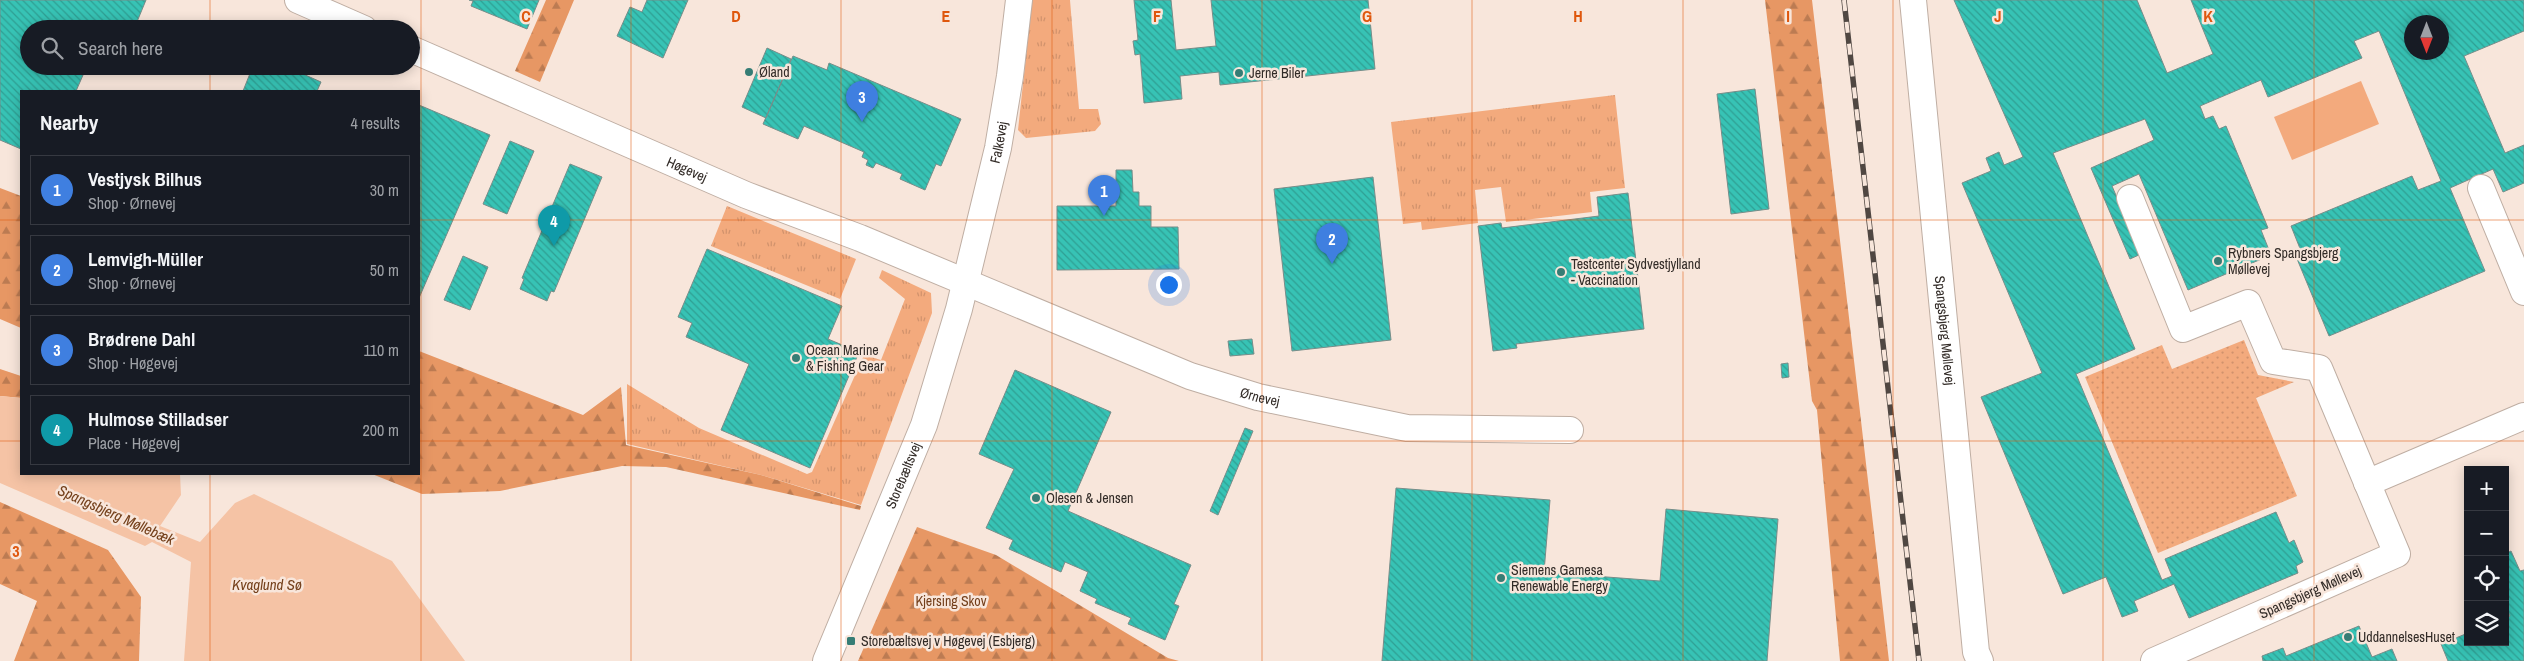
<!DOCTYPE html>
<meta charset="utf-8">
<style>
body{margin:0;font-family:"Archivo Narrow",sans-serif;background:#242831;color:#f1f3f6}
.controls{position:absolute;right:15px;bottom:15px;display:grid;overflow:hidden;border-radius:0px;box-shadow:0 2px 12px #0003}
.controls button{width:45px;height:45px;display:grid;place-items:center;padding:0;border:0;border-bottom:1px solid #363941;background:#171b24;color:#f1f3f6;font:25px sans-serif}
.compass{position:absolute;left:2404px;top:15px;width:45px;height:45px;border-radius:50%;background:#171b24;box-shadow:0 2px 12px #0003;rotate:180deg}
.you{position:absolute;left:1168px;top:284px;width:18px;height:18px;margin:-12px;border:4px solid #fff;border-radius:50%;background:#1a73e8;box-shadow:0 0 0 8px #1a73e833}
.badge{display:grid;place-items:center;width:32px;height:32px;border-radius:50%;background:#d93025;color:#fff;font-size:16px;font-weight:700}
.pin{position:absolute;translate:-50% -41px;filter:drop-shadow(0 1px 2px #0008)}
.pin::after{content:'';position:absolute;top:26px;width:18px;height:15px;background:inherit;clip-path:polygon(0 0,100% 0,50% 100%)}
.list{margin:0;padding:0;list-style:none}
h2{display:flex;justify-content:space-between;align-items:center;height:65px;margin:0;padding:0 20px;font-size:21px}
h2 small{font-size:16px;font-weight:400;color:#9ea1a6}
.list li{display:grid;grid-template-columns:32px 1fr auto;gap:15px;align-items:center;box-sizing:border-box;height:70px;margin:0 10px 10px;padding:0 10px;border:1px solid #363941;border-radius:0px}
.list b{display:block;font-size:19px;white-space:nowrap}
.list p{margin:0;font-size:16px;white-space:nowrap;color:#9ea1a6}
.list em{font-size:16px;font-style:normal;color:#9ea1a6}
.icon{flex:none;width:28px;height:28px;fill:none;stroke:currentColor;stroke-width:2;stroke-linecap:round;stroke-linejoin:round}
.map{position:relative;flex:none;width:2524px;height:661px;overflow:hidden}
.search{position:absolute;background:#171b24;box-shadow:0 2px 12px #0003;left:20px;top:20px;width:400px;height:55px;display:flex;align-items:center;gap:12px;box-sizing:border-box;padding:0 18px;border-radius:28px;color:#9ea1a6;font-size:19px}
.panel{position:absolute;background:#171b24;box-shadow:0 2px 12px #0003;left:20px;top:90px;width:400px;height:385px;border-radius:0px}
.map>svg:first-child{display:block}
</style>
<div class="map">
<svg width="2524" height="661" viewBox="0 0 2524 661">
<defs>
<pattern id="grass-tufts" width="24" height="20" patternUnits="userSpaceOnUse" patternTransform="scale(1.25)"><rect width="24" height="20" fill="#f3aa7d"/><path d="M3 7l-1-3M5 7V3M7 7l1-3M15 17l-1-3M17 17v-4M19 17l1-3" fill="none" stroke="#d1926c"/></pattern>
<pattern id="forest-firs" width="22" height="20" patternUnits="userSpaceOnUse" patternTransform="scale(1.25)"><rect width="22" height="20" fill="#e79764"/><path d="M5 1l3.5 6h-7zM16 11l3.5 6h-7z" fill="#bc7b52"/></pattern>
<pattern id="park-dots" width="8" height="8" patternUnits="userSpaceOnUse" patternTransform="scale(1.25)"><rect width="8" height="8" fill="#f3aa7d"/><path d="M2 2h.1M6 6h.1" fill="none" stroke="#d1926c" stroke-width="1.8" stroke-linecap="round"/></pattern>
<pattern id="building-back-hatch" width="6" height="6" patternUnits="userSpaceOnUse" patternTransform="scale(1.25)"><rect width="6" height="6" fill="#37c3b5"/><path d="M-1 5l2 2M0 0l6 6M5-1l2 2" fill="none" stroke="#2f9f93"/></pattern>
</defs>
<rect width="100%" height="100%" fill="#f8e6db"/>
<path fill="url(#grass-tufts)" d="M1032 0H1070L1079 109H1098L1101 124 1095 131 1026 138 1018 130Z
M1615 95 1625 188 1590 192 1592 212 1506 222 1501 187 1475 190 1478 223 1422 230 1421 222 1403 224 1391 122Z
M727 206 856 259 840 299 711 246Z
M882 270 931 293 932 313 861 505 761 475 627 444V384L699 428 807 474 812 472 864 355 881 360 905 299 879 278Z"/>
<path fill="url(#forest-firs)" d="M546 0H574L540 82 515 71Z
M1765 0H1812L1889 661H1840L1817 410 1812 401Z
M0 188 21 196V328L0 319Z
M419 351 583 415 621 387 626 445 761 475 861 506 860 510 666 467 622 466 500 491 422 494 372 474H419Z
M0 369 21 376V398L0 396Z
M0 502 108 550 141 597 139 661H14L37 601 0 584Z
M917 527 996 555 1168 658 1179 661H858Z"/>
<path fill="url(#park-dots)" d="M2244 340 2258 375 2294 382 2256 398 2297 496 2158 553 2085 377 2162 345 2172 369Z"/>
<path fill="#f3aa7d" d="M2361 81 2379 124 2292 160 2274 117Z"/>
<path fill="#f5c3a5" d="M0 396 21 398V474H180L181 495 160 526 200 542 235 503 254 494 392 561 465 661H184L191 562 152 542 145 546 0 483Z"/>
<path fill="url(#building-back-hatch)" stroke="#778d89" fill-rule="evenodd" d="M0 0H146L134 29H118L105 23 102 29H29V66H87L76 91H21V149L0 140Z
M469 0H539L527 29 471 6 473 1Z
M647 0H688L663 58 617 36 630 7 642 12Z
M1134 0H1171L1176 50 1216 46 1211 0H1368L1375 69 1220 85 1219 72 1180 76 1182 99 1144 103 1140 54 1135 55 1133 41 1138 40Z
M1954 0H2137L2167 73 2213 54 2191 0H2524V31L2464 56 2505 153 2524 145V183L2503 192 2493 169 2450 188 2485 271 2329 336 2295 254 2301 251 2291 226 2412 176 2418 190 2441 181 2379 31 2354 41 2362 58 2268 97 2261 80 2200 106 2205 119 2213 116 2219 129 2226 126 2268 228 2261 230 2271 255 2188 290 2139 174 2112 186 2141 254 2130 259 2091 168 2154 140 2145 119 2053 153 2135 349 2076 374 2162 580 2172 576 2165 559 2276 512 2289 543 2294 540 2303 562 2296 566 2298 573 2189 618 2174 584 2134 601 2138 611 2122 617 2106 577 2063 594 1981 397 2042 373 1962 183 1991 171 1986 158 1999 152 2004 165 2023 157ZM2412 22H2442V52H2412Z
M767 48 791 59 766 118 742 107Z
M793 56 827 70 829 63 961 119 941 166 936 164 925 190 900 179 902 174 876 163 873 168 866 165 868 160 862 157 864 152 804 126 798 139 763 124Z
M253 66H285L321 82 317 91H243Z
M1755 89 1769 209 1731 214 1717 94Z
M419 105 490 135 419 298Z
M510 141 534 151 507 214 483 204Z
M570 164 602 177 554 292 551 291 547 301 520 289 524 279 522 278Z
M1116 170H1132L1133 192H1139V206H1151V227H1178L1179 269 1057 270V206H1116Z
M1373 177 1391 340 1292 351 1274 189Z
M1628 193 1644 329 1516 344 1517 348 1493 351 1478 226 1501 223 1502 228 1599 216 1597 197Z
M707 249 842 306 828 339 859 352 810 468 721 430 749 364 686 337 692 323 678 317Z
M463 256 488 267 470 310 444 300Z
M1252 339 1254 354 1230 356 1228 341Z
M1788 363 1789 377 1782 378 1781 364Z
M1015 370 1111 412 1068 511 1191 565 1174 604 1179 606 1165 640 1128 624 1131 618 1095 603 1097 599 1080 591 1088 572 1065 562 1061 572 1009 549 1013 540 986 528 1014 469 979 454Z
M1245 428 1253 431 1218 515 1210 511Z
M1396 488 1550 500 1544 572 1567 574 1660 581 1666 509 1778 519 1767 661H1382Z
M2511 551 2520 571 2524 570V661H2448L2441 644 2468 633V642H2505V618L2510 616 2505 605V554Z
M2359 626 2372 657 2392 649 2397 661H2263L2262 656 2283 648 2286 656Z"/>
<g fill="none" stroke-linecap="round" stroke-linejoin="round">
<g stroke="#bfaea3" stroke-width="28">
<g id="minor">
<path d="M298 0 364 29"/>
<path id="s1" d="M1913 0 1976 652 1980 661"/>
<path id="s2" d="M411 49 746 195 860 238 1190 376 1258 397 1407 428 1570 430"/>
<path d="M2481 188 2524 292"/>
<path d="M2130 198 2183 329 2248 303 2273 361 2319 368 2397 554 2154 661"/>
<path d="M2367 483 2524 416"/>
<path id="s3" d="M826 661 924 425 959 309 998 148 1010 76 1019 0"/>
</g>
</g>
<use href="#minor" stroke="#fff" stroke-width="26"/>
<g stroke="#504742" stroke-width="5.5">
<path id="rail" d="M1844 0 1919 661"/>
</g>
<use href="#rail" stroke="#f8e6db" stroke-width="4" stroke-dasharray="11" stroke-linecap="butt"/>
</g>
<path fill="none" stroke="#df570d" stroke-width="1" stroke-opacity="0.55" d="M210 0V29M421 0V661M631 0V661M841 0V661M1052 0V661M1262 0V661M1472 0V661M1683 0V661M1893 0V661M2103 0V661M2314 0V661M210 66V91M0 220H21M419 220H2524M0 441H21M419 441H2524M210 474V661"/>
<g fill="#367d75" stroke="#f8e6db" stroke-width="2">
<circle cx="749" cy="72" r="5"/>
<circle cx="1239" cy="73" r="5"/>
<circle cx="2218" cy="261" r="5"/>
<circle cx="1561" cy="272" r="5"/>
<circle cx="796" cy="358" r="5"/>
<circle cx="1036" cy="498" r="5"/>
<circle cx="1501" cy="578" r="5"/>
<circle cx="2348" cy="637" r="5"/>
<rect x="846" y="636" width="10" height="10" rx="2.5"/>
</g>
<g text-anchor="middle" stroke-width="5" stroke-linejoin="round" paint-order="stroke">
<g font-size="14" fill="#322b27" stroke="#f8e6db" text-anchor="start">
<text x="759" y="77">Øland</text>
<text x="1249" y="78">Jerne Biler</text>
<text x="2228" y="258">Rybners Spangsbjerg<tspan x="2228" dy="16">Møllevej</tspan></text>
<text x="1571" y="269">Testcenter Sydvestjylland<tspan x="1571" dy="16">- Vaccination</tspan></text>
<text x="806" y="355">Ocean Marine<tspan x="806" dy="16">&amp; Fishing Gear</tspan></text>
<text x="1046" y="503">Olesen &amp; Jensen</text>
<text x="1511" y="575">Siemens Gamesa<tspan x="1511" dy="16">Renewable Energy</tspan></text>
<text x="2358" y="642">UddannelsesHuset</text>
<text x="861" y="646">Storebæltsvej v Høgevej (Esbjerg)</text>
</g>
<g font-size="14" fill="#322b27" stroke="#f8e6db">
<text dy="5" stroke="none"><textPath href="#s3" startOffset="548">Falkevej</textPath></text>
<text dy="5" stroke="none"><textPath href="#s2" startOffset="301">Høgevej</textPath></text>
<text dy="5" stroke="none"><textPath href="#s1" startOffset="332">Spangsbjerg Møllevej</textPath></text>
<text dy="5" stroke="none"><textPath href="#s2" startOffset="918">Ørnevej</textPath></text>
<text dy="5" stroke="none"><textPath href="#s3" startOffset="201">Storebæltsvej</textPath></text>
<text transform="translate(2310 592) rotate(-24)" y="5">Spangsbjerg Møllevej</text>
</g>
<g font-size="14" fill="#733e1a" stroke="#f8e6db">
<text x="951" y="606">Kjersing Skov</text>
</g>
<g font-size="15" font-style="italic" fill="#74401b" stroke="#f8e6db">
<text transform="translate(116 515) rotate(24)" y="5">Spangsbjerg Møllebæk</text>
<text x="267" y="590">Kvaglund Sø</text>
</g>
</g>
<g font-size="16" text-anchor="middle" font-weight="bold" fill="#df570d" stroke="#f8e6db" stroke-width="5" stroke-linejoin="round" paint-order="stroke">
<text x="526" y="22">C</text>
<text x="736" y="22">D</text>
<text x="946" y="22">E</text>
<text x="1157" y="22">F</text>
<text x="1367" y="22">G</text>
<text x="1578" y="22">H</text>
<text x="1788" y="22">I</text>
<text x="1998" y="22">J</text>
<text x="2208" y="22">K</text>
<text x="16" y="557">3</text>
</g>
</svg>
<div class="controls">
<button>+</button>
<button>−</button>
<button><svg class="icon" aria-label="locate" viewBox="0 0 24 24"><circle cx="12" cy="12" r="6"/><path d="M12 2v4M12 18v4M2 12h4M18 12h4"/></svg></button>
<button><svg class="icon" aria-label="layers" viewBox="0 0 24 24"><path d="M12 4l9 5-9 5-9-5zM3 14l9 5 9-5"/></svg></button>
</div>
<svg class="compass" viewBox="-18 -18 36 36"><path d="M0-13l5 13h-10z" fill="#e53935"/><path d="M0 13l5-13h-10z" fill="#9ea1a6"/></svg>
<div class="you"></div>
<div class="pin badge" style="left:1104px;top:216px;background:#3f7fe0">1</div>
<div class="pin badge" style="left:1332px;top:264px;background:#3f7fe0">2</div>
<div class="pin badge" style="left:862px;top:122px;background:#3f7fe0">3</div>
<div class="pin badge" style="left:554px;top:246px;background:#0f9aa8">4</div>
<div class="search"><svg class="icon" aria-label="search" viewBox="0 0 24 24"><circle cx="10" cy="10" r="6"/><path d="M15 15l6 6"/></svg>Search here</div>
<section class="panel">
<h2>Nearby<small>4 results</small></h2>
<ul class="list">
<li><span class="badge" style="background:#3f7fe0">1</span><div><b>Vestjysk Bilhus</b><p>Shop · Ørnevej</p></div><em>30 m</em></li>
<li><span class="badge" style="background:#3f7fe0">2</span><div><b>Lemvigh-Müller</b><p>Shop · Ørnevej</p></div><em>50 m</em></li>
<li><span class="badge" style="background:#3f7fe0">3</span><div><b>Brødrene Dahl</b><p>Shop · Høgevej</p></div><em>110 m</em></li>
<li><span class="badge" style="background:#0f9aa8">4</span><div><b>Hulmose Stilladser</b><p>Place · Høgevej</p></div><em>200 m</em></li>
</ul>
</section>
</div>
